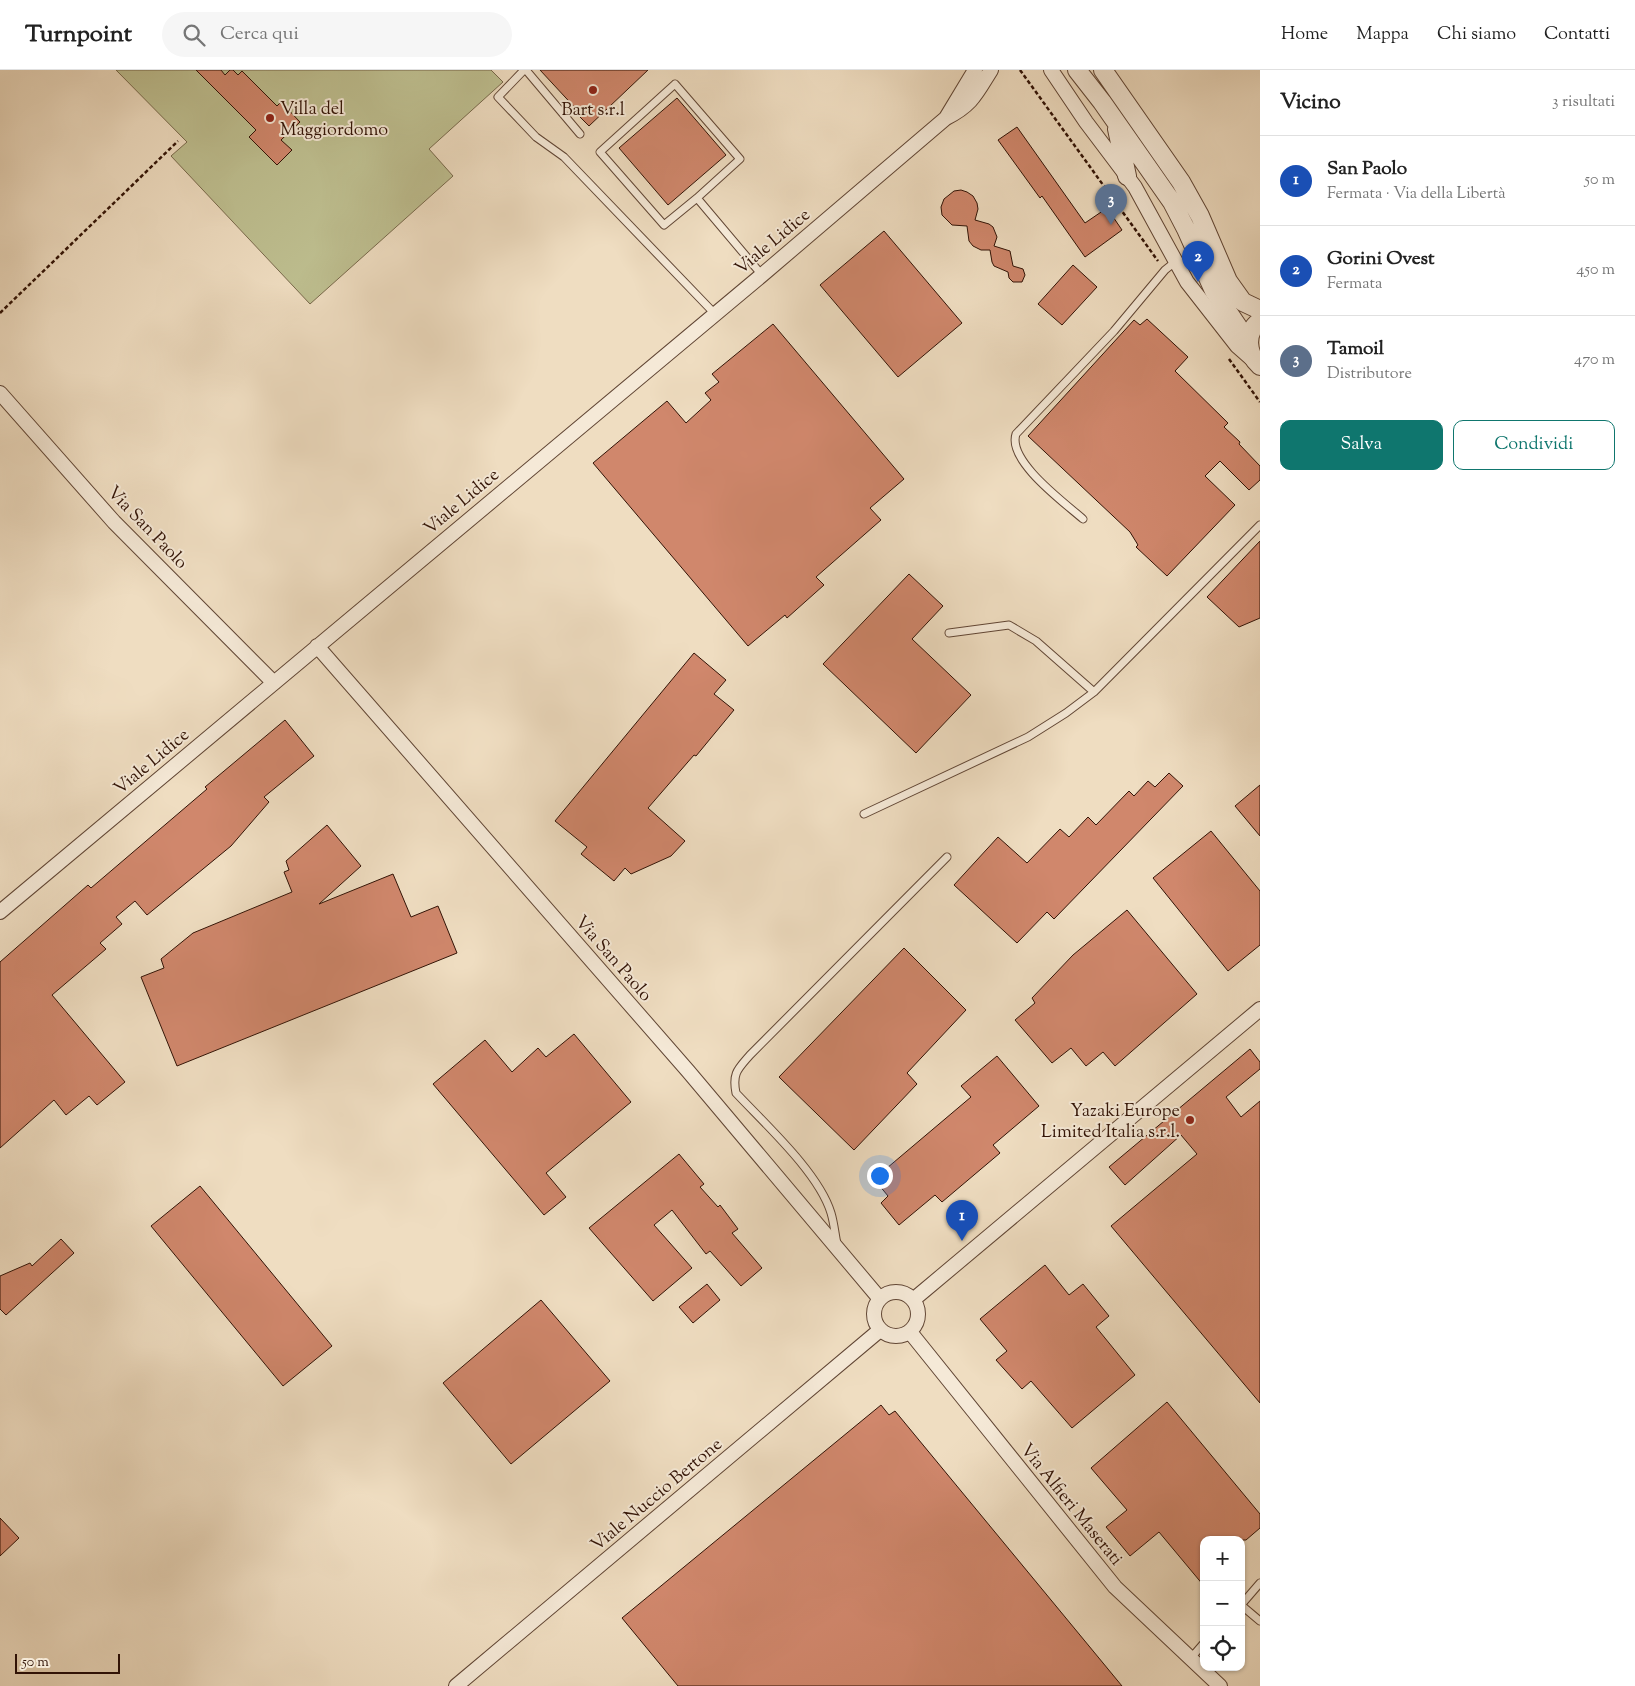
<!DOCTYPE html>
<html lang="it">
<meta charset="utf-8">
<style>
body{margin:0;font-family:"Sorts Mill Goudy",serif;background:#f6f6f6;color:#222}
.controls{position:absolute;right:15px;bottom:15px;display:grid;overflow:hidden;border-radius:10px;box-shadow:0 1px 4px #0004}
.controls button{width:45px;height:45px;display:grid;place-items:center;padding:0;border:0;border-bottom:1px solid #e0e0e0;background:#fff;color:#222;font:25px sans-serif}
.scale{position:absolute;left:15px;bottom:12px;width:105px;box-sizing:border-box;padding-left:5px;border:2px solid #321306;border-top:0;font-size:14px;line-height:18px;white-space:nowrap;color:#321306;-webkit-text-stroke:4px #f5e9d7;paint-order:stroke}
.you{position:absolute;left:879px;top:1105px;width:18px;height:18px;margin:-12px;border:4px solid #fff;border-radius:50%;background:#1a73e8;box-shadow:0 0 0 8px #1a73e833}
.badge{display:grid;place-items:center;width:32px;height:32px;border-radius:50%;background:#0f766e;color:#fff;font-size:16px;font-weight:700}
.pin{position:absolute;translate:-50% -41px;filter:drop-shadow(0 1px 2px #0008)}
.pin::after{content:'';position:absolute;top:26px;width:18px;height:15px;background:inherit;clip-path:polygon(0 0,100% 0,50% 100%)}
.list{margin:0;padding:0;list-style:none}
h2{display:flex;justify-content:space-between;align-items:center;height:65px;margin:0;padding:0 20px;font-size:21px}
h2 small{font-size:16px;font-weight:400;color:#767676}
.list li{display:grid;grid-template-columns:32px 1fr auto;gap:15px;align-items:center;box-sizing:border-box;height:90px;padding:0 20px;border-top:1px solid #e0e0e0}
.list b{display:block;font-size:19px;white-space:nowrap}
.list p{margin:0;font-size:16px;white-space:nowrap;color:#767676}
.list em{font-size:16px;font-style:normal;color:#767676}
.actions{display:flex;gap:10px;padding:15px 20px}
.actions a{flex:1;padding:11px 0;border:1px solid #0f766e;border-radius:10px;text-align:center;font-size:18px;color:#0f766e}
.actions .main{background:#0f766e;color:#fff}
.icon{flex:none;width:28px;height:28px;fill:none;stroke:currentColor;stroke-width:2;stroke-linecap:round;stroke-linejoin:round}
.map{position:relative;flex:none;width:1260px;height:1616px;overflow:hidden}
header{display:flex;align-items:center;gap:30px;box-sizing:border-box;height:70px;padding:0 25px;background:#fff;border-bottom:1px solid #e0e0e0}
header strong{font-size:24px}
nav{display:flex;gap:28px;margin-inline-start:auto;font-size:18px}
.search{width:350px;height:45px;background:#f6f6f6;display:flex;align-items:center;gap:12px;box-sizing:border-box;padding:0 18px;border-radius:28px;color:#767676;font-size:19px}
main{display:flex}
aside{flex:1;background:#fff}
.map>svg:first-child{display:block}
</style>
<header>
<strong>Turnpoint</strong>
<div class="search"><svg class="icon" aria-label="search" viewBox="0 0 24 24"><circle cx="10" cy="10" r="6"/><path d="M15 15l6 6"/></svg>Cerca qui</div>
<nav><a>Home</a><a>Mappa</a><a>Chi siamo</a><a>Contatti</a></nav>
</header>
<main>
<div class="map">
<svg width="1260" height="1616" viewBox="0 0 1260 1616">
<rect width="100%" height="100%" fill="#efddc1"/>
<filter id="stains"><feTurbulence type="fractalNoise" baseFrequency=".004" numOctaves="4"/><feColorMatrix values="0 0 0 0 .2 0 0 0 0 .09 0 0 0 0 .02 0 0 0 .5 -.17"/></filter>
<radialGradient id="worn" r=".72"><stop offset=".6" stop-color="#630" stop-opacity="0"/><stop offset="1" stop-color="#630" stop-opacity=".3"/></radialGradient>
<path fill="#bebf90" stroke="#78694b" d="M116 0H491L503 12 429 79 453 106 310 234 171 86 187 72Z"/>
<path fill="#d0876c" stroke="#321306" d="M196 0H221L225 5 230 0H233L238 5 242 1 277 36 281 32 300 52 281 70 292 80 277 95 249 67 256 60Z
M540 0H648L589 56 576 43 578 41Z
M677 28 726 85 668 135 619 78Z
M1017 57 1085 153 1107 138 1122 160 1085 187 1042 126 1040 128 998 70Z
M961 120 967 122 973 126 977 133 978 139 975 150 989 154 993 157 997 167 994 176 1010 181 1013 196 1023 199 1025 205 1022 212H1013L1009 208 1008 202 994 196 992 192 990 180H981L973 176 969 171 967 156 952 155 942 145 941 137 944 129 954 121Z
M884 161 962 253 898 307 820 215Z
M1073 195 1097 217 1062 255 1038 234Z
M1147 249 1188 287 1175 301 1228 353 1224 357 1240 372 1239 374 1260 396V410L1249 420 1220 391 1205 406 1235 435 1167 506 1136 477 1138 475 1130 462 1028 366 1134 250 1140 255Z
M773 254 904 409 870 438 881 450 816 507 824 515 787 548 785 545 748 576 593 393 667 331 686 353 711 330 705 323 719 312 712 304Z
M1260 471V548L1239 557 1207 527Z
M909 504 943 536 912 569 971 625 916 683 823 594Z
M694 583 726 610 714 624 734 640 696 686 694 685 648 738 685 771 671 786 631 804 625 798 614 811 581 784 587 777 555 751Z
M285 650 314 686 264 727 269 732 231 776 147 845 135 831 116 847 122 854 100 873 106 879 52 925 125 1012 97 1035 89 1026 66 1045 54 1030 0 1078V892L88 815 91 818 207 719 205 717Z
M1169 703 1183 716 1054 849 1047 842 1017 873 954 815 998 767 1027 793 1060 759 1069 767 1088 747 1096 755 1129 721 1134 726 1148 711 1155 717Z
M1260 715V766L1235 736Z
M327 755 361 796 319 834 393 804 411 847 438 836 457 883 177 996 141 907 164 898 161 889 193 863 292 822 284 802 289 800 286 791Z
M1211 761 1260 821V875L1228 901 1153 808Z
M1127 840 1197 924 1115 996 1103 982 1086 996 1071 978 1052 993 1015 950 1035 933 1032 928 1073 885Z
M904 878 966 940 907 1003 917 1014 854 1080 779 1007Z
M574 964 631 1032 546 1103 566 1127 544 1145 433 1014 485 970 512 1002 538 978 546 987Z
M1250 979 1260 992V999L1226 1027 1241 1047 1260 1031V1333L1111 1156 1197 1084 1181 1065 1125 1115 1109 1097Z
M997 986 1039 1036 993 1075 1000 1083 942 1132 935 1125 899 1155 881 1133 888 1126 874 1109 971 1027 961 1016Z
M679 1084 704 1114 700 1117 718 1137 720 1135 738 1159 732 1163 762 1198 741 1216 710 1181 706 1184 672 1140 654 1155 692 1198 653 1231 589 1158Z
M200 1116 332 1276 283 1316 151 1156Z
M61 1169 74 1183 6 1245 0 1239V1206L30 1193 32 1196Z
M1045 1195 1069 1225 1083 1214 1109 1246 1096 1257 1135 1305 1072 1358 1031 1311 1022 1319 996 1290 1007 1281 980 1249Z
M707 1214 720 1230 693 1253 679 1237Z
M541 1230 610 1311 511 1394 443 1313Z
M1167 1332 1260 1444V1458L1246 1470H1204V1516L1159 1462 1130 1486 1106 1457 1127 1440 1091 1398Z
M881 1335 889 1345 895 1341 1122 1616H678L622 1548Z
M0 1448 19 1468 0 1486Z"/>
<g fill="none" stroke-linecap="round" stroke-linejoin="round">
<g stroke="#614635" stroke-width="9">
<path id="service" d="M524 0 498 27 536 67 564 87 715 244
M526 0 580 64
M697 128 740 89 675 14 600 82 664 155 697 128 762 205
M1083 449C1065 433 1007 391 1016 364L1114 261 1165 200 1175 192
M949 563 1009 555 1036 571 1094 622
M864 744 1028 667 1066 643 1094 622 1260 455
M837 1174C835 1164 834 1153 831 1143 819 1103 765 1054 736 1023 732 1003 738 999 750 985L947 787
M1260 1513 1241 1535 1260 1551
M1191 1588 1204 1573"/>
</g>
<g stroke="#614635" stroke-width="16">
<path id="minor" d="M1051 0 1086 52 1135 117 1187 212 1237 276 1254 291
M946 48 975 0
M0 323 114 452 274 613
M317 576 688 1001 880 1229
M0 842 762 205 946 48C972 35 976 24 991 0
M874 1244a22 22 0 1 1 44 0a22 22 0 1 1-44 0Z
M913 1230 1260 939
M910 1262 1115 1517 1220 1616
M456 1616 880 1260"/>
</g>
<g stroke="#614635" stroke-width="20">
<path id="tertiary" d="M1077 0 1102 32 1172 132 1186 159 1214 221 1249 273
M1103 0 1181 112 1200 146 1228 211 1243 232 1260 240
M1117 59 1127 106
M1260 251C1244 263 1247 284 1260 296"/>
</g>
<path stroke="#321306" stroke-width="2.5" stroke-dasharray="4 2.5" stroke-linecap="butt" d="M1020 0 1158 191
M0 243 178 71
M1229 289 1260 332"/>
<use href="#service" stroke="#f5e9d7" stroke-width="7"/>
<use href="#minor" stroke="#f5e9d7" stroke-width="14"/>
<use href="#tertiary" stroke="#f5e9d7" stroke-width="18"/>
</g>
<g fill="#8f2418" stroke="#f5e9d7" stroke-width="2">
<circle cx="593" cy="20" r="5"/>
<circle cx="270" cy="48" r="5"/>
<circle cx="1190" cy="1050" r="5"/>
</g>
<g text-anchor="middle" stroke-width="4" stroke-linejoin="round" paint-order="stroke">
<g font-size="18" fill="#321306" stroke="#f5e9d7" text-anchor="start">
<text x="280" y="44">Villa del<tspan x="280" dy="21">Maggiordomo</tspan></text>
<text x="593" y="45" text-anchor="middle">Bart s.r.l</text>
<text x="1180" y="1046" text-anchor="end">Yazaki Europe<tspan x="1180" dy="21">Limited Italia s.r.l.</tspan></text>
</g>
<g font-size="18" fill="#321306" stroke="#f5e9d7">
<text transform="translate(772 171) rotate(-40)" y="6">Viale Lidice</text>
<text transform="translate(461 431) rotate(-40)" y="6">Viale Lidice</text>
<text transform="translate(148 457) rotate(46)" y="6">Via San Paolo</text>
<text transform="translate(151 691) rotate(-40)" y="6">Viale Lidice</text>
<text transform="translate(614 888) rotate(49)" y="6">Via San Paolo</text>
<text transform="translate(656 1424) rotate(-40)" y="6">Viale Nuccio Bertone</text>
<text transform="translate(1072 1434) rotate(51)" y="6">Via Alfieri Maserati</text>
</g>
</g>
<rect width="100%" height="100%" filter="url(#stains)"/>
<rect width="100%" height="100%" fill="url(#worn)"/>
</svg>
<div class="controls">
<button>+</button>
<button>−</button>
<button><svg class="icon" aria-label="locate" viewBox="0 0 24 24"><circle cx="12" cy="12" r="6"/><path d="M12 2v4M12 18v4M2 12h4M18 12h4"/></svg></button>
</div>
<div class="scale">50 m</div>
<div class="you"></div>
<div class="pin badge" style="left:962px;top:1171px;background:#1a4fb4">1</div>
<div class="pin badge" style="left:1198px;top:212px;background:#1a4fb4">2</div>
<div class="pin badge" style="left:1111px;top:155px;background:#5c6f8a">3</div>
</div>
<aside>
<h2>Vicino<small>3 risultati</small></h2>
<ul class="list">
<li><span class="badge" style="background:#1a4fb4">1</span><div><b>San Paolo</b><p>Fermata · Via della Libertà</p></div><em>50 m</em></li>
<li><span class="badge" style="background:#1a4fb4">2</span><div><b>Gorini Ovest</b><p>Fermata</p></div><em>450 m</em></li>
<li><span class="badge" style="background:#5c6f8a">3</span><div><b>Tamoil</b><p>Distributore</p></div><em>470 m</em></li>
</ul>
<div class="actions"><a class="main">Salva</a><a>Condividi</a></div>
</aside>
</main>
